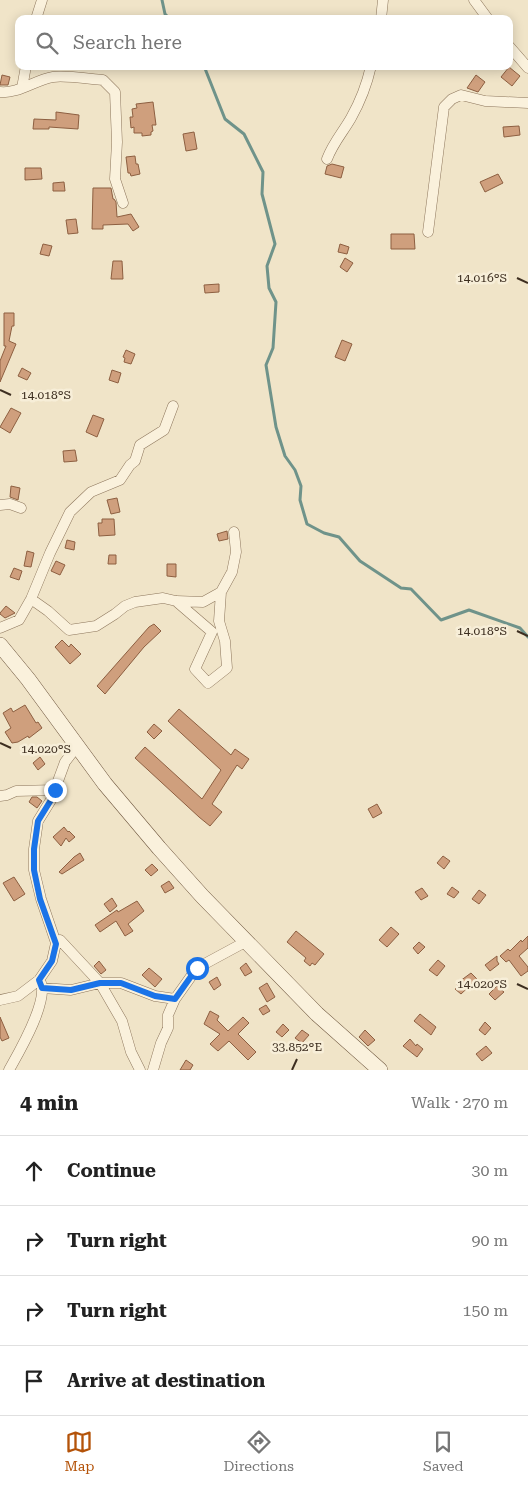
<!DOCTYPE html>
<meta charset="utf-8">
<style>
body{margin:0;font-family:"Roboto Serif",serif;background:#f2f2f2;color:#222}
.stop{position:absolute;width:15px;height:15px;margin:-11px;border:4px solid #1a73e8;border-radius:50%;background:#fff}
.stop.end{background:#1a73e8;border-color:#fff;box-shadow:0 1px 5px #0008}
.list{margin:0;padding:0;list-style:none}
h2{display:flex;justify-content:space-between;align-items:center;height:65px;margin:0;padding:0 20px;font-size:21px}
h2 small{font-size:16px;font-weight:400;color:#767676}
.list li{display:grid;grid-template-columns:32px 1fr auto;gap:15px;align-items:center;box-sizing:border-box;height:70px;padding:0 20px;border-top:1px solid #e0e0e0}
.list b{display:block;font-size:19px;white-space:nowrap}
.list em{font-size:16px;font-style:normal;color:#767676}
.icon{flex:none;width:28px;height:28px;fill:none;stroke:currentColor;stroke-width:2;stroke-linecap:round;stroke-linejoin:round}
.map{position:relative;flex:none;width:528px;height:1070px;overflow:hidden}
.search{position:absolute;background:#fff;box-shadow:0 2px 12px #0003;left:15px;right:15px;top:15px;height:55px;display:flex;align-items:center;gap:12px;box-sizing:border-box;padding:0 18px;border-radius:10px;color:#767676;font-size:19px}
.sheet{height:345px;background:#fff}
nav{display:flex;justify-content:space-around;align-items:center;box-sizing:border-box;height:70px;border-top:1px solid #e0e0e0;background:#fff;font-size:14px;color:#767676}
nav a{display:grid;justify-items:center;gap:2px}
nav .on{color:#b45309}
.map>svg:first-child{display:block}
</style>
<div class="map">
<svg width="528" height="1070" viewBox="0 0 528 1070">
<rect width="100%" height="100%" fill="#f0e4c8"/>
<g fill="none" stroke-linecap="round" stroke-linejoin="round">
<path stroke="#6f938a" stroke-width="3" d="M162 0 165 14 170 19
M204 66 225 119 244 134 263 172 262 194 275 244 267 266 269 288 276 302 273 348 266 365 276 427 285 456 295 470 301 486 300 500 307 524 324 533 339 537 360 561 401 588 411 589 441 620 469 610 520 628 528 637"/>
</g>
<path fill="#cf9f7d" stroke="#8d5f41" d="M509 67 520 76 512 86 501 77Z
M2 75 10 77 8 85H0Z
M476 75 485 82 478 92 467 88Z
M153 102 156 125H152L153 131 151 132V135L142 136V133H134V127L131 128 130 117H133L132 109 137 108 136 104Z
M56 112 79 115 78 129 49 127V129H33L34 119 56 120Z
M519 126 520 135 504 137 503 127Z
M194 132 197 149 186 151 183 134Z
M135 156 136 164H138L140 174 131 176 130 173H128L126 157Z
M332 164 344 167 341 178 325 174 327 166Z
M25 168H41L42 179 25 180Z
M498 174 503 183 485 192 480 182Z
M64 182 65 191H53V183Z
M93 188H111L113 199H114L116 202 117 217 131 214 139 227 133 231 128 224 103 225V229H92Z
M76 219 78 233 68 234 66 220Z
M391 234H414L415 249H391Z
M43 244 52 246 49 256 40 254Z
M340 244 349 247 347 254 338 252Z
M345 258 353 263 347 272 340 267Z
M113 261H122L123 279H111Z
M219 284V292L205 293 204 285Z
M4 313H14V326H12L9 341 16 344 0 382V361L6 346H4Z
M342 340 352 344 345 361 335 357Z
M126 350 135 354 131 364 124 362 125 358 123 357Z
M22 368 31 373 27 380 18 376Z
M112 370 121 373 118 383 109 380Z
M11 408 21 413 10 433 0 427Z
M93 415 104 419 97 437 86 432Z
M75 450 77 461 64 462 63 451Z
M11 486 20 488 18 500 10 497Z
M117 498 120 512 111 514 107 500Z
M102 519H114L115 535 99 536 98 523H102Z
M227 531 228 539 219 541 217 534Z
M67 540 75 542 74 550 65 548Z
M27 551 34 553 31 567 24 566Z
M109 555H116V564H108Z
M56 561 65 565 60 575 51 571Z
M167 564H176V577L167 576Z
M14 568 22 571 19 580 10 577Z
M6 606 15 613 5 618 0 614V613Z
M154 624 161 631 144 647 105 694 97 686 149 627Z
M62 640 69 647 71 644 81 654 70 664 55 647Z
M25 705 36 723 38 722 42 728 29 738 28 736 18 742 12 743 5 732 11 728 3 713 11 708 13 712Z
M179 709 231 755 235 749 249 759 242 769 237 765 221 790 212 804 222 812 210 826 199 817 135 758 145 747 202 799 221 770 168 721Z
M154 724 162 731 154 739 147 732Z
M40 757 45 764 38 770 33 763Z
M32 797H37L42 801 37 808 29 802Z
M377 804 382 813 373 818 368 809Z
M64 827 68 832 69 831 75 837 69 842 66 838 61 846 53 837Z
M80 853 84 860 62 874 59 872 74 857Z
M443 856 450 861 444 869 437 863Z
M152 864 158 870 151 876 145 870Z
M14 877 25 894 14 901 3 883Z
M169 881 174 888 165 893 161 886Z
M452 887 459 892 454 898 447 894Z
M422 888 428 896 421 900 415 892Z
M479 890 486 895 479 904 472 899Z
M112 898 117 906 110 912 104 904Z
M137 901 144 911 128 924 133 931 125 936 116 921 100 932 95 925 117 910 118 912Z
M391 927 399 934 387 947 379 940Z
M296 931 324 954 315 965 312 963 310 966 304 961 306 958 287 942Z
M528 936V948L519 956 528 967V971L521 976 509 960 506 962 500 956 508 949 510 951 521 940 522 942Z
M419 942 425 947 418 954 413 948Z
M497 956V961L499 964 490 971 485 965Z
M438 960 445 966 437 976 429 970Z
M99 961 106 970 101 974 94 966Z
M246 963 252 972 245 976 240 968Z
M149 968 162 979 155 987 142 975Z
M471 973 477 979 461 994 455 989 458 986 456 984Z
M217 977 221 985 214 990 209 982Z
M267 983 275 997 267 1002 259 988Z
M497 986 504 992 495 1000 489 994Z
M266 1005 270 1011 263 1015 259 1009Z
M210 1011 219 1016 217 1020 228 1031 243 1017 249 1023 238 1034 256 1052 248 1060 229 1041 218 1051 210 1044 220 1034 204 1024Z
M420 1014 436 1027 431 1035 414 1021Z
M0 1017 9 1038 2 1041 0 1037Z
M485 1022 491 1028 485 1035 479 1030Z
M283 1024 289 1030 282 1037 276 1032Z
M302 1030 309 1035 302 1043 295 1038Z
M365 1030 375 1040 368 1046 359 1037Z
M410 1039 416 1046 417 1044 423 1049 417 1057 403 1046Z
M486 1046 492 1053 482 1061 476 1054Z
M186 1060 193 1065 190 1070H180Z"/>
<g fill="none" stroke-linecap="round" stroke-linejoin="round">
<g stroke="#8d765c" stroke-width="11">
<path id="street" d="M474 0 488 19
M36 19 42 0
M381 19 383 0
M509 46 528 68
M22 88 26 66
M0 92C18 94 35 80 53 77 64 75 90 79 103 80L115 92 117 142 115 179 123 203
M327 159C333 143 343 132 351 118 360 102 367 84 371 66
M428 232 444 107 452 99 461 95 485 101 528 103
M0 505 10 504 21 508
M31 599 48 611 69 630 96 626 115 614 125 606 135 602 163 598 176 601 203 602 221 592 232 572 236 552 234 532
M176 601 212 632 195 669 208 683 227 668 225 641 219 621 221 592
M0 628 19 620 31 599 50 553 70 512 91 492 120 480 130 465 135 461 140 445 164 430 173 406
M0 796 7 795 16 791 55 790
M42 988 71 990 100 983 60 940
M0 1000 18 996 39 980 52 961 56 943 41 899 34 870V849L38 821 51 800 65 762 78 745
M9 1070C19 1052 48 1003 41 983
M140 1070 131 1052 122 1021 100 983H121L155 996 175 999
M153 1070 161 1043 168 1028V1015L175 999 197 968 247 941"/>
</g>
<g stroke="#6f573f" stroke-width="16">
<path id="secondary" d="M0 645 28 679 105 784 159 848 202 896 317 1014 380 1070"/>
</g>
<use href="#street" stroke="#faf1dc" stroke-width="10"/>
<use href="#secondary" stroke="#faf1dc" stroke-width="15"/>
</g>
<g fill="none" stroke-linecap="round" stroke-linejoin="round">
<path stroke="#1a73e8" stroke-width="6" d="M55 790 51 800 38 821 34 849V870L40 899 56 944 52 961 39 980 42 988 71 990 100 983H121L155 996 175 999 197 968"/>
</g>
<path fill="none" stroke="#3d2e20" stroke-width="2" d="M517 278 528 283M0 390 11 395M517 631 528 636M0 743 11 748M517 984 528 989M292 1070 297 1059"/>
<g font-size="12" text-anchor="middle" fill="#3d2e20" stroke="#f7eed8" stroke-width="5" stroke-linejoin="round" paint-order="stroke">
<text x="482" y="282">14.016°S</text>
<text x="46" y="399">14.018°S</text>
<text x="482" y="635">14.018°S</text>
<text x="46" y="753">14.020°S</text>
<text x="482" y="988">14.020°S</text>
<text x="297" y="1051">33.852°E</text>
</g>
</svg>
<div class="stop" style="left:197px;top:968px"></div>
<div class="stop end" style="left:55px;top:790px"></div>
<div class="search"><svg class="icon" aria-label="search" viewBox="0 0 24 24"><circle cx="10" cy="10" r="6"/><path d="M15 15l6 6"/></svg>Search here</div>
</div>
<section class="sheet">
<h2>4 min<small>Walk · 270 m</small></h2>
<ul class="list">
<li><svg class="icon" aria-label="ahead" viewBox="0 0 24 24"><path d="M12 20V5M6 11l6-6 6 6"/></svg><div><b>Continue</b></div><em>30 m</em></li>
<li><svg class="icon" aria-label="right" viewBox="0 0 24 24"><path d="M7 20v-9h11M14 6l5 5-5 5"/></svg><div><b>Turn right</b></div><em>90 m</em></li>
<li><svg class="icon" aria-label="right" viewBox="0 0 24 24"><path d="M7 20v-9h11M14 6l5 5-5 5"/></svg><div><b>Turn right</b></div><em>150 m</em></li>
<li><svg class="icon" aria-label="arrive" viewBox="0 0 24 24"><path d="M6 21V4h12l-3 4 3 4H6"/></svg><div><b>Arrive at destination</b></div></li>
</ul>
</section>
<nav>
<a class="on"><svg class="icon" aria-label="map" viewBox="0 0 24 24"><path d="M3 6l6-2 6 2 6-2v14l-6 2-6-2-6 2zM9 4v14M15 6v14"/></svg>Map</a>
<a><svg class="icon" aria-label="directions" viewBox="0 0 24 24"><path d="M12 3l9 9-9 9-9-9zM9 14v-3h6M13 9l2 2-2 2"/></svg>Directions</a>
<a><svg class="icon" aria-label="saved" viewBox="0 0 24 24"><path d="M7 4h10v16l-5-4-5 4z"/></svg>Saved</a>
</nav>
